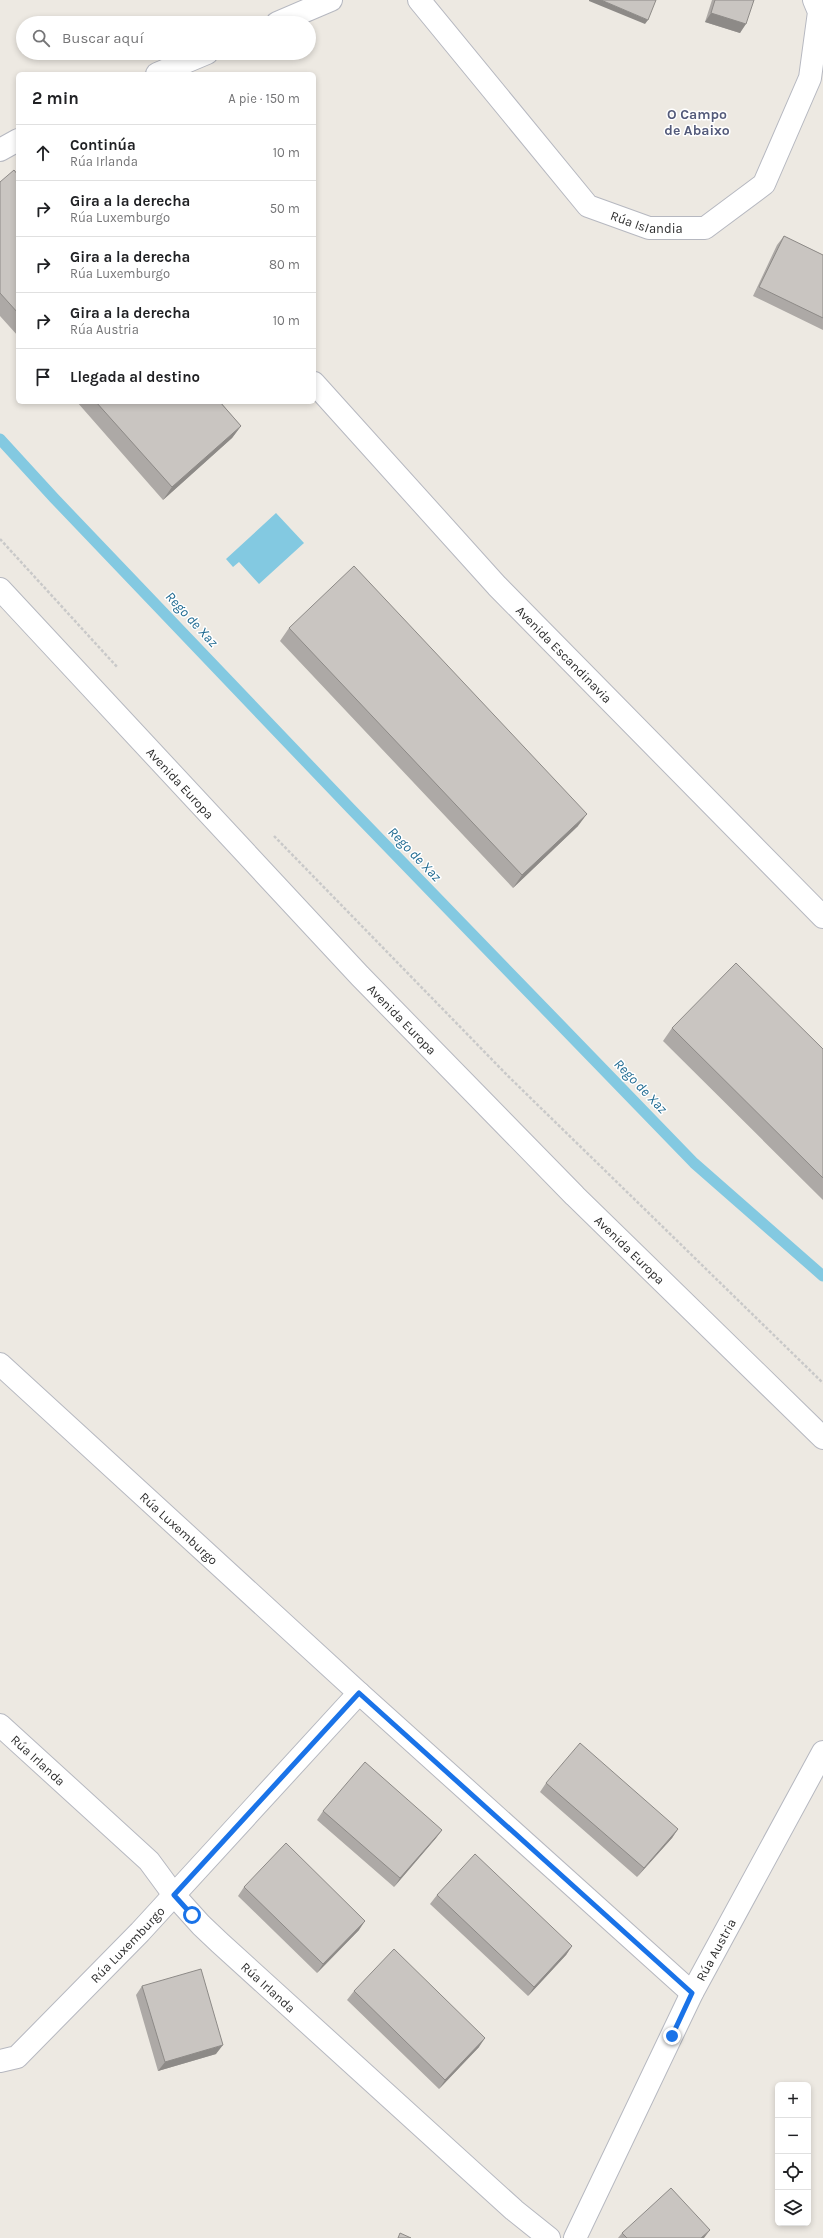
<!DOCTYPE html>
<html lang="es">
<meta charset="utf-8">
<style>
body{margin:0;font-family:Karla,sans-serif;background:#f6f6f6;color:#202124}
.controls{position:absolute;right:12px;bottom:12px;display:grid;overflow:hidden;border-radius:6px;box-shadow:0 2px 6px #0003}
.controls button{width:36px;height:36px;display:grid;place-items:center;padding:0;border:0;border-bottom:1px solid #e0e0e0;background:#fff;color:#202124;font:20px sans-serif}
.stop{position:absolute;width:12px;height:12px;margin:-9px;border:3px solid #1a73e8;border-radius:50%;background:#fff}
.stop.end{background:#1a73e8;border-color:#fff;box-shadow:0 1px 4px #0008}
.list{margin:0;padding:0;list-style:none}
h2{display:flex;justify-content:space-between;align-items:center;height:52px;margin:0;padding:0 16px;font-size:17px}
h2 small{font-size:13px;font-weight:400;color:#757577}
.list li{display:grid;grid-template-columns:26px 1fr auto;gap:12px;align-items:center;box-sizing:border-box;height:56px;padding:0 16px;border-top:1px solid #e0e0e0}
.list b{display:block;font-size:15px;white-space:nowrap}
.list p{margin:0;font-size:13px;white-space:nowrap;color:#757577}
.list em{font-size:13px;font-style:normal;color:#757577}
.icon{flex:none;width:22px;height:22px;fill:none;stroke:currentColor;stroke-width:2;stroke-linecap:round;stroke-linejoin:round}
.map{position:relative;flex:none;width:823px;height:2238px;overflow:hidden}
.search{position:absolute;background:#fff;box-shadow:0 2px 6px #0003;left:16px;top:16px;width:300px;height:44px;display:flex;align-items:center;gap:10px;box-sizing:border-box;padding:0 14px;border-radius:22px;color:#757577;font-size:15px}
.panel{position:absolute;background:#fff;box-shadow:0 2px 6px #0003;left:16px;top:72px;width:300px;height:332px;border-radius:6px}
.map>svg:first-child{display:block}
</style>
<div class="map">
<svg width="823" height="2238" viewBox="0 0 823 2238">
<rect width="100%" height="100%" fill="#ede9e2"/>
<path fill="#83c9e1" d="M276 513 304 543 259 584 239 562 233 567 226 559Z"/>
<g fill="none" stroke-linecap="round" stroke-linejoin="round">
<path stroke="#83c9e1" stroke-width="11" d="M0 439 54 498 351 809 694 1163 823 1276"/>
<g stroke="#b6b8c0" stroke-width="24">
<g id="minor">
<path id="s1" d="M419 0 588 206 649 228H705L764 184 810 78 819 12 814 0"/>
<path d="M277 23 331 0"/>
<path d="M157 74 207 53"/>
<path d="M0 150 18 140"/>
<path id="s2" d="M314 383 497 586 823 917"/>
<path id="s3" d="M0 589 360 976 575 1196 823 1438"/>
<path id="s4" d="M0 1364 359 1693 692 1993"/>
<path id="s5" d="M0 1725 149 1861 174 1895 201 1925 220 1943 514 2210 549 2238"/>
<path id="s6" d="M0 2061 17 2057 140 1932 359 1693"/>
<path id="s7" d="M575 2238 692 1993 823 1752"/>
</g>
</g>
<path stroke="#c9c9c9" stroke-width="2.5" stroke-dasharray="3 2" stroke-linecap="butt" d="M0 539 118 668
M274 836 508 1076 823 1383"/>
<use href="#minor" stroke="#fff" stroke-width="22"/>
</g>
<path fill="#ada9a6" d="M712 0H754L740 33 705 22Z
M18 175V336L0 316V182Z
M784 236 823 255V330L753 296 777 245Z
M77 402H220L241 426 232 438 163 500Z
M289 628 578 826 513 888 280 641Z
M672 1028 823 1049V1200L663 1041Z
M546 1783 678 1829 672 1838 637 1877 540 1792Z
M323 1811 442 1830 436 1838 394 1887 317 1820Z
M244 1887 359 1930 317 1973 238 1896Z
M437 1895 572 1946 566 1955 528 1996 430 1904Z
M142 1986 216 2054 158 2071 136 1995Z
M354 1991 479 2047 439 2089 347 2000Z
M622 2233 704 2238H618Z"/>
<path fill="#8d8a87" d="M589 0H601L648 20 645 24 589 1Z
M711 13 746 24 740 33 705 22Z
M241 426 232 438 163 500 172 487Z
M587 814 578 826 513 888 522 875Z
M678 1829 672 1838 637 1877 644 1868Z
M442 1830 436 1838 394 1887 400 1878Z
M365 1921 359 1930 317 1973 323 1964Z
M572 1946 566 1955 528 1996 534 1987Z
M485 2038 479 2047 439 2089 445 2080Z
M223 2045 216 2054 158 2071 165 2062Z
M710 2230 704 2238H701Z"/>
<path fill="#c9c5c1" stroke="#8d8a87" d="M601 0H656L648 20Z
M715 0H754L746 24 711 13Z
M14 170 18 175V313L0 293V182Z
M784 236 823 255V318L759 287Z
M96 402H220L241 426 172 487Z
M354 566 587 814 522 875 289 628Z
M736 963 823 1049V1178L672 1028Z
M580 1743 678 1829 644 1868 546 1783Z
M365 1762 442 1830 400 1878 323 1811Z
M286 1843 365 1921 323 1964 244 1887Z
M475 1854 572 1946 534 1987 437 1895Z
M394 1949 485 2038 445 2080 354 1991Z
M201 1969 223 2045 165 2062 142 1986Z
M671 2188 710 2230 701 2238H627L622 2233Z
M400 2233 411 2238H398Z"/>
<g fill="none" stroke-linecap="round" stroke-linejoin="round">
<path stroke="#1a73e8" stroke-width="5" d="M192 1915 174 1895 359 1693 692 1993 672 2036"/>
</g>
<g text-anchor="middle" stroke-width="3" stroke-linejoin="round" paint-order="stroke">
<g font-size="13" fill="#2e2e2e" stroke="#fff">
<text dy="5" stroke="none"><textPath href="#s1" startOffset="328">Rúa Islandia</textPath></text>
<text dy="5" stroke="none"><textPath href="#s2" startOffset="369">Avenida Escandinavia</textPath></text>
<text dy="5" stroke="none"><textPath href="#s3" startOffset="265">Avenida Europa</textPath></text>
<text dy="5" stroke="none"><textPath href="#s3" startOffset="589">Avenida Europa</textPath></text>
<text dy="5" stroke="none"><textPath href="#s3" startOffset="913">Avenida Europa</textPath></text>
<text dy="5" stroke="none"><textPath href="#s4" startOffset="243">Rúa Luxemburgo</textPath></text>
<text dy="5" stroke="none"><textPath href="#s5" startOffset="52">Rúa Irlanda</textPath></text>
<text dy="5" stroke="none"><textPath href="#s6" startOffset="175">Rúa Luxemburgo</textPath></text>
<text dy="5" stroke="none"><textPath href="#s7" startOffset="321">Rúa Austria</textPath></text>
<text dy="5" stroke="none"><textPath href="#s5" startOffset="376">Rúa Irlanda</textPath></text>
</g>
<g font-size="14" font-weight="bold" fill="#535a7a" stroke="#fff">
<text x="697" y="119">O Campo<tspan x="697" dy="16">de Abaixo</tspan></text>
</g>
<g font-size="14" font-style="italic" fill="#1f6a91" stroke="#fff">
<text transform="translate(192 619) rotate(47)" y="5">Rego de Xaz</text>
<text transform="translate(415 854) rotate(46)" y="5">Rego de Xaz</text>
<text transform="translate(641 1086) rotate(46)" y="5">Rego de Xaz</text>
</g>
</g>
</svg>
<div class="controls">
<button>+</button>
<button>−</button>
<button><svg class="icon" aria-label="locate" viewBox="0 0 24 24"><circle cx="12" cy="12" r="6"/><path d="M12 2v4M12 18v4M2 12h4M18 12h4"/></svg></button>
<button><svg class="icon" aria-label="layers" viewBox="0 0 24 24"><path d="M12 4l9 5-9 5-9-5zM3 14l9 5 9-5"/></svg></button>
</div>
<div class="stop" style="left:192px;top:1915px"></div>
<div class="stop end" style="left:672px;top:2036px"></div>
<div class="search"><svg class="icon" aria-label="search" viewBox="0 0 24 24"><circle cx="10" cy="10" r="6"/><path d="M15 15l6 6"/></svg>Buscar aquí</div>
<section class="panel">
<h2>2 min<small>A pie · 150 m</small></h2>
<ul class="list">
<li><svg class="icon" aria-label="ahead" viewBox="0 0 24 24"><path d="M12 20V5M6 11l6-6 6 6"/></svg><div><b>Continúa</b><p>Rúa Irlanda</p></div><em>10 m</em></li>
<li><svg class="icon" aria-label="right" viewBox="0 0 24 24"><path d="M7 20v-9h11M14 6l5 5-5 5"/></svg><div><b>Gira a la derecha</b><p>Rúa Luxemburgo</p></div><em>50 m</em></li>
<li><svg class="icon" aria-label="right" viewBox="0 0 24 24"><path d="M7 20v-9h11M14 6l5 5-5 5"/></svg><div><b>Gira a la derecha</b><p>Rúa Luxemburgo</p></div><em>80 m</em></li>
<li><svg class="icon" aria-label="right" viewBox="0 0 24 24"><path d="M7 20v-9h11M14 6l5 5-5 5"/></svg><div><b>Gira a la derecha</b><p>Rúa Austria</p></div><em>10 m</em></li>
<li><svg class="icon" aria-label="arrive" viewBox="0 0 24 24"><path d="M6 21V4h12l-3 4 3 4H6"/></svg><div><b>Llegada al destino</b></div></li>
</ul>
</section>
</div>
